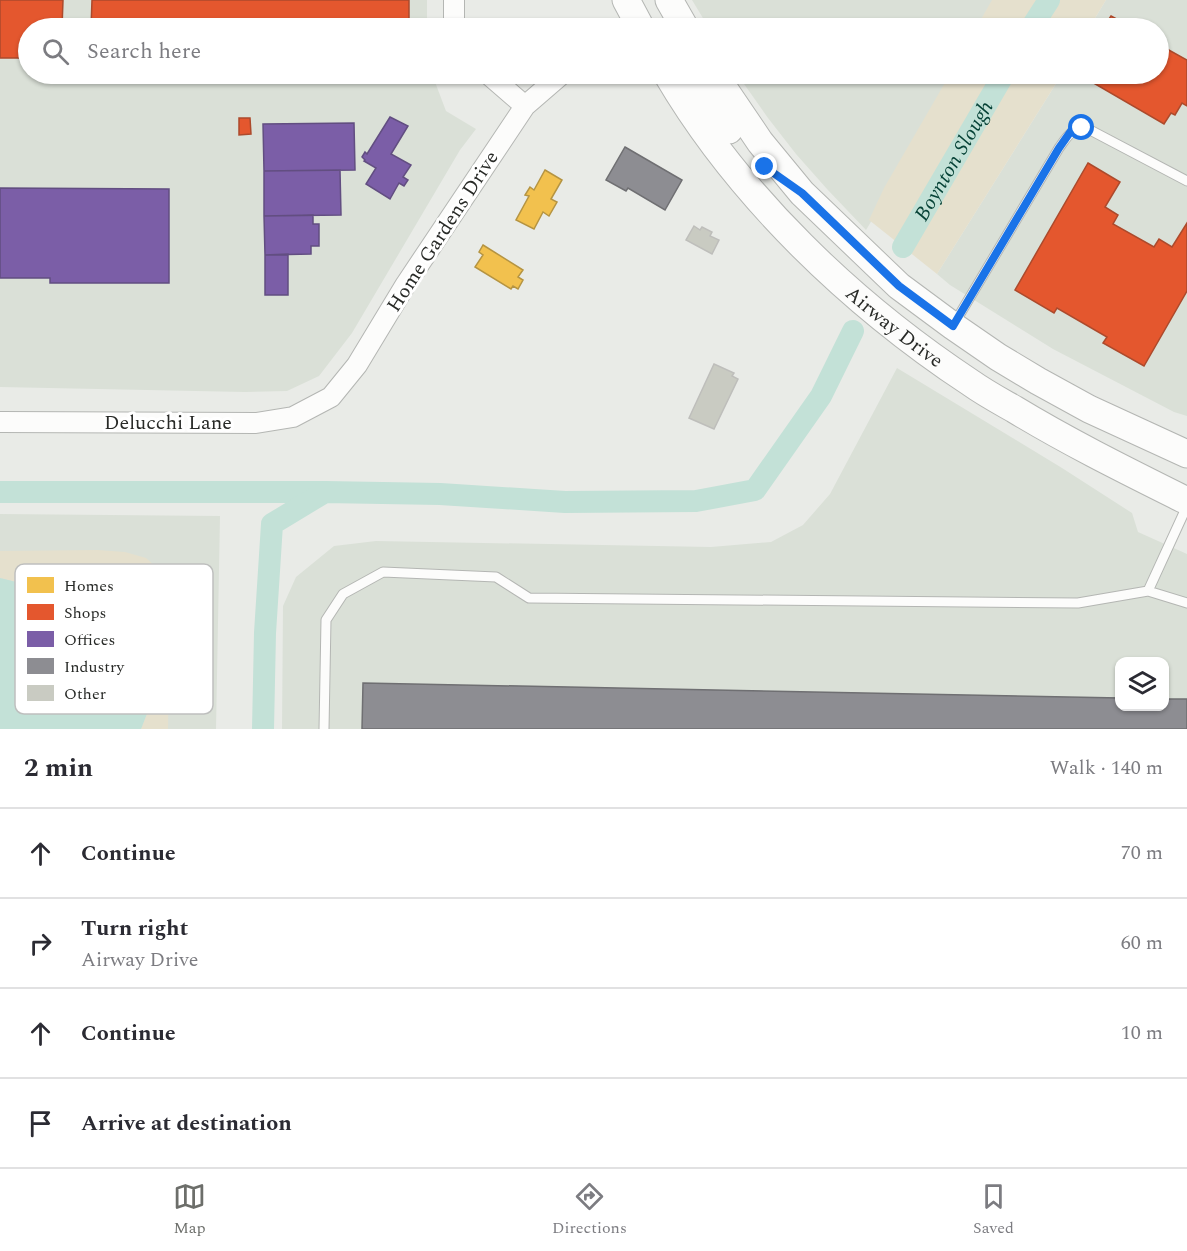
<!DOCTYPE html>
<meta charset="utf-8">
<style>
body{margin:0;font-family:Spectral,serif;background:#f2f2f3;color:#2b2b33}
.controls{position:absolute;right:18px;bottom:18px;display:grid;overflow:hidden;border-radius:12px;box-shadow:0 2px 4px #0004}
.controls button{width:54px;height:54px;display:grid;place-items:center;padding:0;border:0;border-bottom:2px solid #e1e1e2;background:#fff;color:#2b2b33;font:30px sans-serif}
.stop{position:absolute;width:18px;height:18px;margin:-14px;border:4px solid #1a73e8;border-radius:50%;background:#fff}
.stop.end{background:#1a73e8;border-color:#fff;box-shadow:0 2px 6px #0008}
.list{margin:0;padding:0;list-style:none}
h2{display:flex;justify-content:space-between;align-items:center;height:78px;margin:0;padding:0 24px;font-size:26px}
h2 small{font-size:20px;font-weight:400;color:#7c7c81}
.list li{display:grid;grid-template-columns:39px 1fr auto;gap:18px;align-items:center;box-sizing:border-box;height:90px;padding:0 24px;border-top:2px solid #e1e1e2}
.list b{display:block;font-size:22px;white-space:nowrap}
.list p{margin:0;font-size:20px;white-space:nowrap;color:#7c7c81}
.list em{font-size:20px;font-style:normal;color:#7c7c81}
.icon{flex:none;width:33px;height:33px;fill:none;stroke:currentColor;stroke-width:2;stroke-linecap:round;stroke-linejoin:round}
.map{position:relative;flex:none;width:1187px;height:729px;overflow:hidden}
.search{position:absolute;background:#fff;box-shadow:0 2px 4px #0004;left:18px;right:18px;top:18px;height:66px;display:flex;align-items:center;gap:15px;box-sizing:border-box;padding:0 21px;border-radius:33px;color:#7c7c81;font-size:22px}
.sheet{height:438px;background:#fff}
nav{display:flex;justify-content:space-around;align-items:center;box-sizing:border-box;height:84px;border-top:2px solid #e1e1e2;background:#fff;font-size:16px;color:#7c7c81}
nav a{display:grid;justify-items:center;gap:3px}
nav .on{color:#6c6e6a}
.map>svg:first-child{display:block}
</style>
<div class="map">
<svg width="1187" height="729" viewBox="0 0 1187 729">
<rect width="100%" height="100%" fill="#e9ebe7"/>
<path fill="#dae0d7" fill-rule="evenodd" d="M0 0H427V28H28V74H432L446 111 476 129 460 150 352 333 319 376 287 391 245 392 0 387Z
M692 0H1012L995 28H709Z
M1106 0H1187V416L1174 412 1053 349 950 285 937 274 1062 74H1158V28H1089Z
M737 74H968L887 195 866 230 827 189 796 154 768 118Z
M897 368 1062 468 1132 513 1138 532 1187 554V729H282L283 606 296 577 334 546 376 541 711 547 771 542 803 525 830 494ZM1120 662H1164V706H1120Z
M0 514 220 516 216 729H0Z"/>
<path fill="#e5e0cd" d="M992 0H1106L1089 28H976Z
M950 74H1062L937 274 869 220 884 188Z
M98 550 125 552 146 558 162 572 170 594 168 729H141L148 711 49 590 0 578V551Z"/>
<path fill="#c3e1d7" d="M0 578 49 590 122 626 143 656 148 711 141 729H0Z"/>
<path fill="#f2c14e" stroke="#b59442" stroke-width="1.5" d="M545 170 562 180 551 199 557 202 549 216 543 212 534 229 516 220 529 196 525 195 530 187 534 190Z
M483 245 523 270 518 277 523 280 518 289 513 286 511 289 475 267 483 255 479 252Z"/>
<path fill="#e4572e" stroke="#ac4a2c" stroke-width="1.5" d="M0 0H63L62 28H28V58H0Z
M92 0H409V28H91Z
M1111 16 1133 28H1103Z
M1158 44 1187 60V106L1182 103 1175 115 1171 113 1164 124 1078 74H1158Z
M239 118H250L251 134 239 135Z
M1088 163 1120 182 1105 207 1118 215 1113 224 1154 247 1159 239 1172 247 1187 223V291L1144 366 1103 343 1107 337 1057 308 1054 313 1015 290Z"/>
<path fill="#7b5ea7" stroke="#624e81" stroke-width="1.5" d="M390 117 408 126 391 154 411 165 403 177 408 180 404 186 399 183 390 199 366 184 376 168 364 161 365 160 362 157 365 152 367 154Z
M354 123 355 170 264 171 263 124Z
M340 170 341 215 264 216V171Z
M0 188 169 189V283H50V278H0Z
M313 215V224H319V246H311V254L265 255 264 216Z
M288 254V295H265V255Z"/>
<path fill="#8d8d92" stroke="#6f6f72" stroke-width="1.5" d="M625 147 682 180 665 210 628 188 626 191 606 180Z
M363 683 1120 698V706H1164V699H1187V729H362Z"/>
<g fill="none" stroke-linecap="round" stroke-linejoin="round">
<g stroke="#c3e1d7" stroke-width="22">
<path d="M1031 28 1049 0"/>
<path id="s1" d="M903 247 1004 74"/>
<path d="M0 492H325"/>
<path d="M263 729 265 633 272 524 325 492 440 494 565 502 696 501 755 490 821 396 853 331"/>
</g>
</g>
<path fill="#c9cbc2" stroke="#bebebb" stroke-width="1.5" d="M694 226 700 230 702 227 712 232 710 236 719 240 712 254 686 240Z
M714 364 734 373 732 376 738 379 714 429 689 418Z"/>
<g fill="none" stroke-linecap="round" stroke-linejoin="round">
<g stroke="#b4b6b3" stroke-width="11">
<path id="lane" d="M954 324 1059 148C1069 134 1072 126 1092 131L1187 181
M1148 591 1187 603
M324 729 326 620 343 594 383 572 496 577 529 598 1078 603 1148 591 1187 506"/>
</g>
<g stroke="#b4b6b3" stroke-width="22">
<path id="street" d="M454 0V27L456 28
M488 74 525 106
M0 422 256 423 293 417 331 397 357 365 406 284 525 106 562 74"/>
</g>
<g stroke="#b4b6b3" stroke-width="29">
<g id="secondary">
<path d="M626 0 641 28"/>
<path d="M669 0 685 28"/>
<path id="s2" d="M667 74C739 197 853 305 971 383 985 393 1000 401 1014 409 1070 443 1129 472 1187 501"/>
<path d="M692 74 706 96 729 130"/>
<path d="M714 74 760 142 802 193 899 286 953 326 998 357 1038 381 1089 409 1187 454"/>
</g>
</g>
<use href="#lane" stroke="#fcfcfb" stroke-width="9"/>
<use href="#street" stroke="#fcfcfb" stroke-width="20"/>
<use href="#secondary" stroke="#fcfcfb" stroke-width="27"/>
</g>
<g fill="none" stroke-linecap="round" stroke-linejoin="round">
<path stroke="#1a73e8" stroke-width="8" d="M765 167 802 193 899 286 953 326 1059 148 1071 131 1082 128"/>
</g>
<g text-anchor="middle" stroke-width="6" stroke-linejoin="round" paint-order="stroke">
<g font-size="20" fill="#282a27" stroke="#fff">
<text transform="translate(442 231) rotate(-57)" y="7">Home Gardens Drive</text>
<text dy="7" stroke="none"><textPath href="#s2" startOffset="342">Airway Drive</textPath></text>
<text x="168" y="429">Delucchi Lane</text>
</g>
<g font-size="21" font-style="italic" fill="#074337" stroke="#fff">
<text dy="7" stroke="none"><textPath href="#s1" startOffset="100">Boynton Slough</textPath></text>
</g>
</g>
<rect x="15" y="564" width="198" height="150" rx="9" fill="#fff" stroke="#bebfbe" stroke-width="1.5"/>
<rect x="27" y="577" width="27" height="16" fill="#f2c14e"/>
<rect x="27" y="604" width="27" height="16" fill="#e4572e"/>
<rect x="27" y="631" width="27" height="16" fill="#7b5ea7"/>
<rect x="27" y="658" width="27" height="16" fill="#8d8d92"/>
<rect x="27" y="685" width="27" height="16" fill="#c9cbc2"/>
<g font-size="16" fill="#282a27">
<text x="64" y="591">Homes</text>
<text x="64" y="618">Shops</text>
<text x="64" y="645">Offices</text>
<text x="64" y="672">Industry</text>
<text x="64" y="699">Other</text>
</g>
</svg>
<div class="controls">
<button><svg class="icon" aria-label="layers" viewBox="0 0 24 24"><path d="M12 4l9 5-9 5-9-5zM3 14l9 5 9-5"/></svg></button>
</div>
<div class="stop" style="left:1082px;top:128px"></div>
<div class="stop end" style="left:765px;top:167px"></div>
<div class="search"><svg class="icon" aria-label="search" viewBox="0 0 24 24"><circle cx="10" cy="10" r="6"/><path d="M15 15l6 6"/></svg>Search here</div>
</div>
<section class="sheet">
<h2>2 min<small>Walk · 140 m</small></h2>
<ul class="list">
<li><svg class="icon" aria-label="ahead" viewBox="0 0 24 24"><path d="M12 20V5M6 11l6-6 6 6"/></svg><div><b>Continue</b></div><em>70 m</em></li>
<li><svg class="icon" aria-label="right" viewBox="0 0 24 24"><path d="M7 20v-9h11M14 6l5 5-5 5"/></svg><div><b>Turn right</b><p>Airway Drive</p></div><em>60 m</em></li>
<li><svg class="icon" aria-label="ahead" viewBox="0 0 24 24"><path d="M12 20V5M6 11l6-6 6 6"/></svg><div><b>Continue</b></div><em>10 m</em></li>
<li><svg class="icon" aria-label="arrive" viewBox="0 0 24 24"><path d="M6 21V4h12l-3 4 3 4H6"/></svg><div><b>Arrive at destination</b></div></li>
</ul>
</section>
<nav>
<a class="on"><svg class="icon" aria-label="map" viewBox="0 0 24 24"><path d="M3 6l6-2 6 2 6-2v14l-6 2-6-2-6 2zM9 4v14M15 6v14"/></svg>Map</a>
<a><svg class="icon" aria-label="directions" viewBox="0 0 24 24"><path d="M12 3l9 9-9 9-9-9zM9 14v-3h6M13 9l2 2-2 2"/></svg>Directions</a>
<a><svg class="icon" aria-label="saved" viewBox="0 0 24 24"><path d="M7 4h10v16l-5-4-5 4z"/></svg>Saved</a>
</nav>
